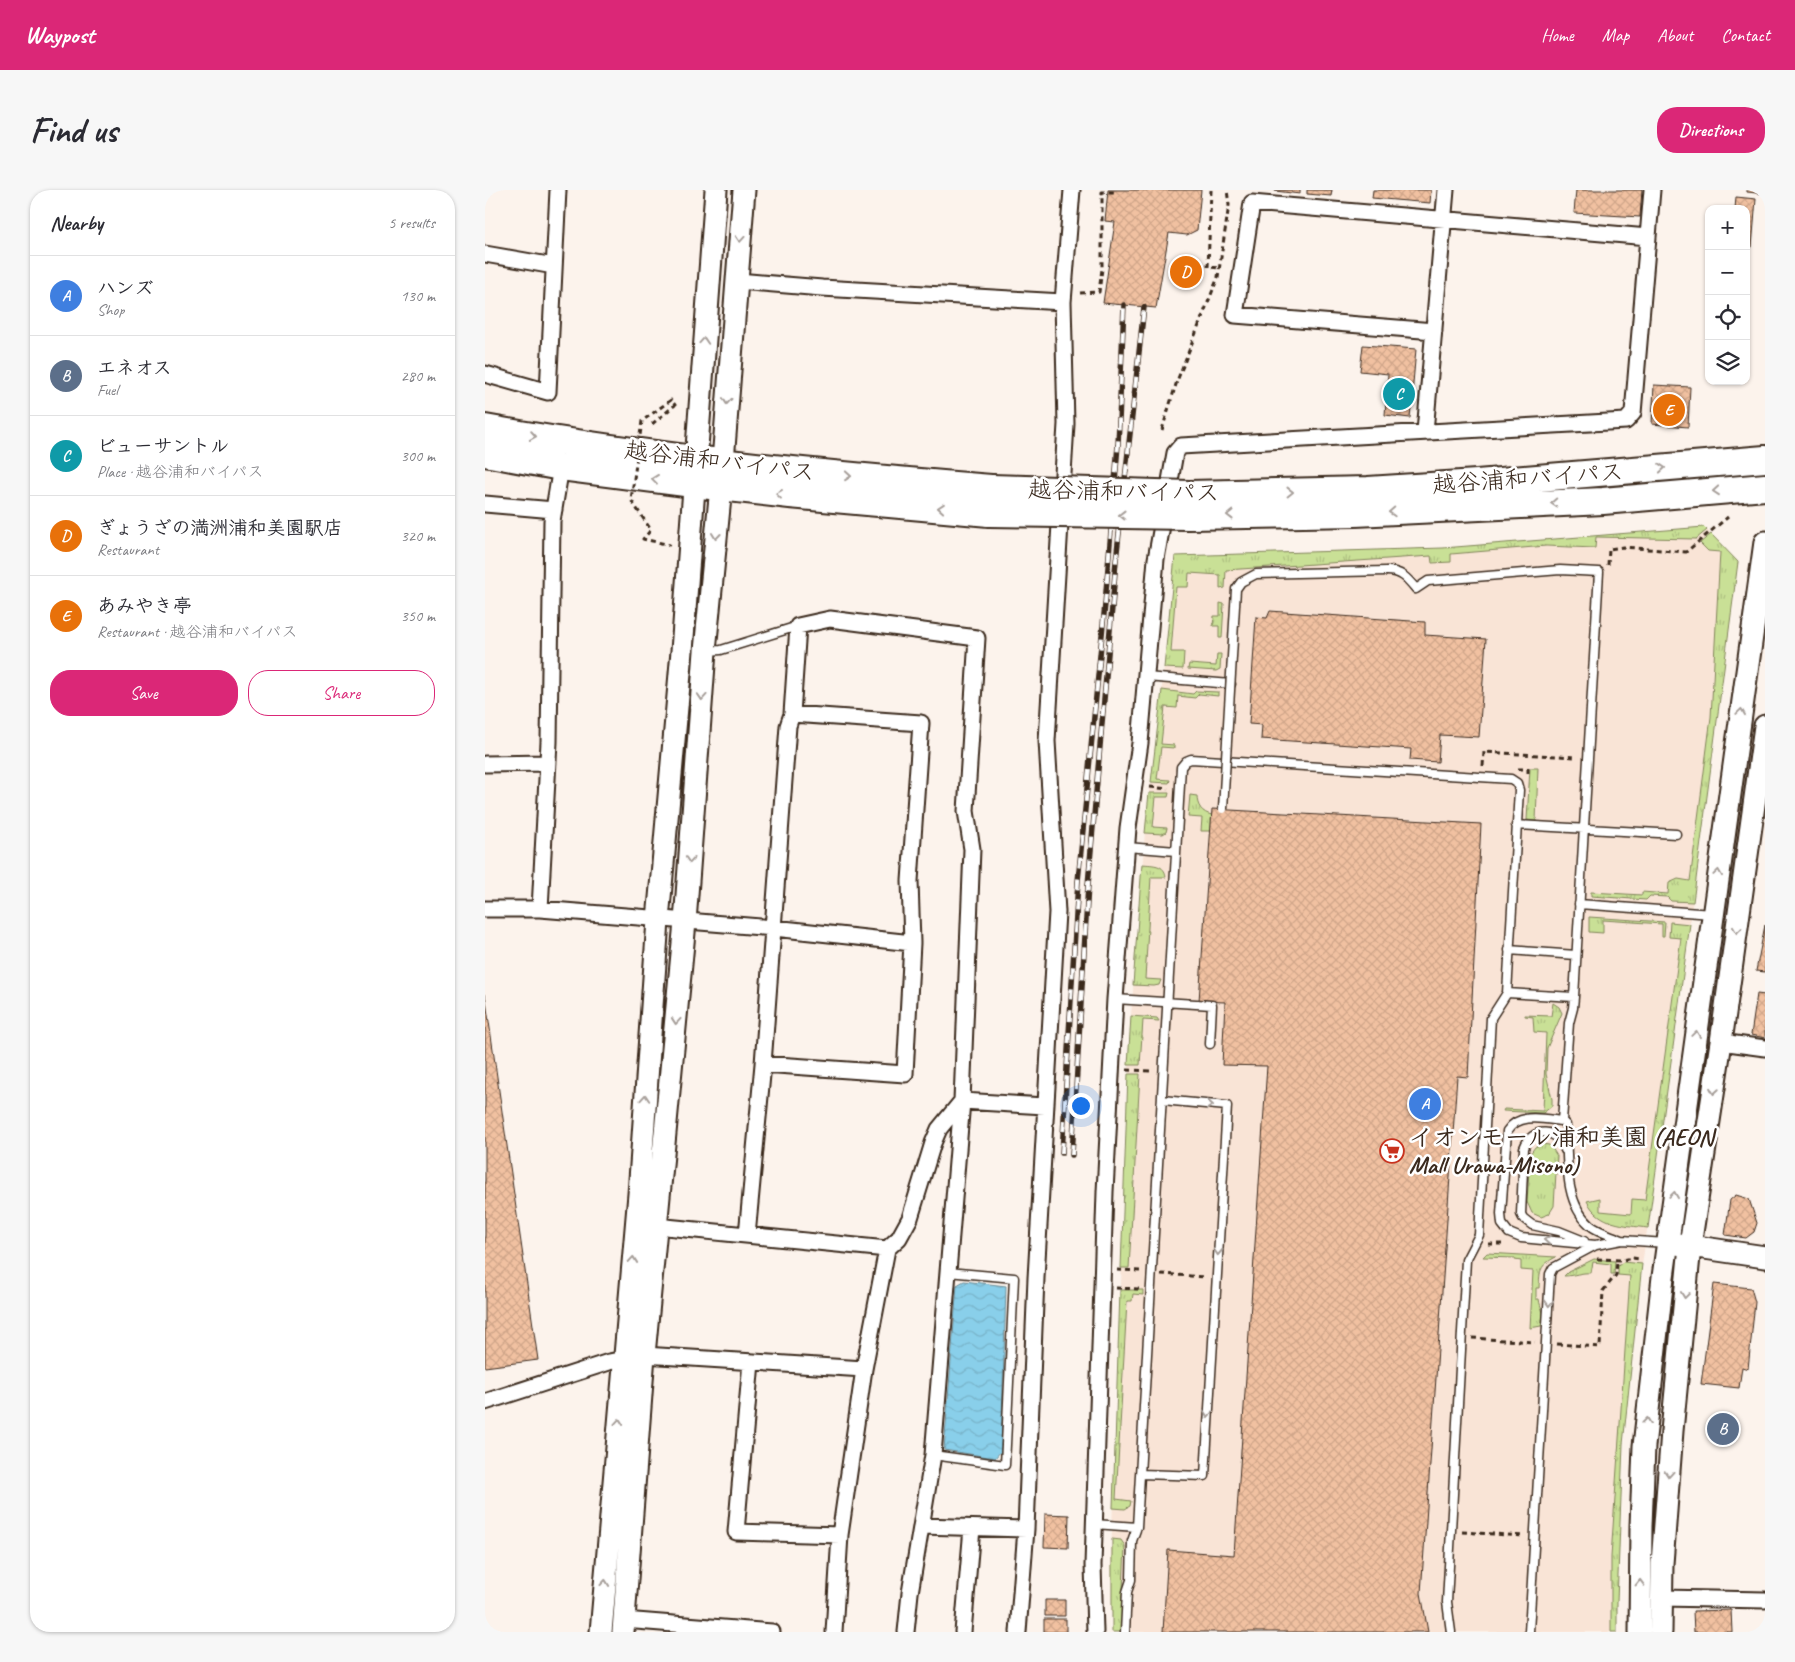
<!DOCTYPE html>
<meta charset="utf-8">
<style>
body{margin:0;font-family:Caveat,"Klee One",sans-serif;background:#f7f7f7;color:#2b2b33}
.controls{position:absolute;right:15px;top:15px;display:grid;overflow:hidden;border-radius:10px;box-shadow:0 1px 4px #0004}
.controls button{width:45px;height:45px;display:grid;place-items:center;padding:0;border:0;border-bottom:1px solid #e1e1e2;background:#fff;color:#2b2b33;font:25px sans-serif}
.you{position:absolute;left:595px;top:915px;width:18px;height:18px;margin:-12px;border:4px solid #fff;border-radius:50%;background:#1a73e8;box-shadow:0 0 0 8px #1a73e833}
.badge{display:grid;place-items:center;width:32px;height:32px;border-radius:50%;background:#db2777;color:#fff;font-size:16px;font-weight:700}
.pin{position:absolute;translate:-50% -50%;border:2px solid #fff;box-shadow:0 1px 5px #0006}
.list{margin:0;padding:0;list-style:none}
h2{display:flex;justify-content:space-between;align-items:center;height:65px;margin:0;padding:0 20px;font-size:21px}
h2 small{font-size:16px;font-weight:400;color:#7c7c81}
.list li{display:grid;grid-template-columns:32px 1fr auto;gap:15px;align-items:center;box-sizing:border-box;height:80px;padding:0 20px;border-top:1px solid #e1e1e2}
.list b{display:block;font-size:19px;white-space:nowrap}
.list p{margin:0;font-size:16px;white-space:nowrap;color:#7c7c81}
.list em{font-size:16px;font-style:normal;color:#7c7c81}
.actions{display:flex;gap:10px;padding:15px 20px}
.actions a{flex:1;padding:11px 0;border:1px solid #db2777;border-radius:20px;text-align:center;font-size:18px;color:#db2777}
.actions .main{background:#db2777;color:#fff}
.icon{flex:none;width:28px;height:28px;fill:none;stroke:currentColor;stroke-width:2;stroke-linecap:round;stroke-linejoin:round}
.map{position:relative;flex:none;width:1280px;height:1442px;overflow:hidden;border-radius:20px}
header{display:flex;align-items:center;gap:30px;box-sizing:border-box;height:70px;padding:0 25px;background:#db2777;color:#fff}
header strong{font-size:24px}
nav{display:flex;gap:28px;margin-inline-start:auto;font-size:18px}
.intro{display:flex;align-items:center;justify-content:space-between;box-sizing:border-box;height:120px;padding:0 30px}
h1{margin:0;font-size:35px}
.button{padding:12px 22px;border-radius:20px;background:#db2777;color:#fff;font-size:18px;font-weight:700}
main{display:flex;gap:30px;padding:0 30px}
aside{flex:1;background:#fff;border-radius:20px;box-shadow:0 1px 4px #0004}
.map>svg:first-child{display:block}
</style>
<header>
<strong>Waypost</strong>
<nav><a>Home</a><a>Map</a><a>About</a><a>Contact</a></nav>
</header>
<div class="intro"><h1>Find us</h1><a class="button">Directions</a></div>
<main>
<aside>
<h2>Nearby<small>5 results</small></h2>
<ul class="list">
<li><span class="badge" style="background:#3f7fe0">A</span><div><b>ハンズ</b><p>Shop</p></div><em>130 m</em></li>
<li><span class="badge" style="background:#5c6f8a">B</span><div><b>エネオス</b><p>Fuel</p></div><em>280 m</em></li>
<li><span class="badge" style="background:#0f9aa8">C</span><div><b>ビューサントル</b><p>Place · 越谷浦和バイパス</p></div><em>300 m</em></li>
<li><span class="badge" style="background:#e8710a">D</span><div><b>ぎょうざの満洲浦和美園駅店</b><p>Restaurant</p></div><em>320 m</em></li>
<li><span class="badge" style="background:#e8710a">E</span><div><b>あみやき亭</b><p>Restaurant · 越谷浦和バイパス</p></div><em>350 m</em></li>
</ul>
<div class="actions"><a class="main">Save</a><a>Share</a></div>
</aside>
<div class="map">
<svg width="1280" height="1442" viewBox="0 0 1280 1442">
<defs>
<pattern id="grass-tufts" width="24" height="20" patternUnits="userSpaceOnUse" patternTransform="scale(1.25)"><rect width="24" height="20" fill="#c9e096"/><path d="M3 7l-1-3M5 7V3M7 7l1-3M15 17l-1-3M17 17v-4M19 17l1-3" fill="none" stroke="#aec081"/></pattern>
<pattern id="water-waves" width="16" height="10" patternUnits="userSpaceOnUse" patternTransform="scale(1.25)"><rect width="16" height="10" fill="#89cfea"/><path d="M0 5q4-4 8 0t8 0" fill="none" stroke="#77b2c8"/></pattern>
<pattern id="building-cross-hatch" width="8" height="8" patternUnits="userSpaceOnUse" patternTransform="scale(1.25)"><rect width="8" height="8" fill="#f1c1a1"/><path d="M0 0l8 8M0 8l8-8" fill="none" stroke="#d0a68a"/></pattern>
</defs>
<rect width="100%" height="100%" fill="#fcf3ec"/>
<filter id="ink" filterUnits="userSpaceOnUse"><feTurbulence type="fractalNoise" baseFrequency=".02" numOctaves="2"/><feDisplacementMap in="SourceGraphic" scale="10" xChannelSelector="R" yChannelSelector="G"/><feConvolveMatrix kernelMatrix="1 2 1 2 8 2 1 2 1" color-interpolation-filters="sRGB"/></filter>
<g filter="url(#ink)">
<path fill="#f9e4d6" d="M1219 337 1253 372 1191 837 1156 1082 1138 1254 1132 1412V1442H627L626 1366 646 826 661 628 671 557 690 366 958 358Z"/>
<path fill="url(#grass-tufts)" stroke="#82855a" d="M1219 337 1222 340 1211 349 1111 347 1110 358 1061 356 966 364V372L947 373 946 366 741 380 740 398 735 399V385L704 383 703 397H691L686 462H699L698 479 679 478 690 366 958 358Z
M1226 344 1253 372 1208 712 1186 711 1182 707 1165 706 1161 710 1106 706V702L1157 705V702L1183 704 1184 693 1193 689 1205 691 1226 527 1235 362 1223 361 1215 353Z
M735 413 739 414 737 448H734V436H728L729 426H735Z
M732 464H736L735 479 731 481 703 479 704 474 731 476Z
M677 500 708 504 711 501 733 502V506L714 504 710 508 693 506 692 518 680 517 676 554 689 555V558L676 557 672 589 685 590 684 593 666 592Z
M1045 578H1053L1051 631 1042 630Z
M664 603H684L683 607H671L668 637 682 638 681 642 678 644 660 643Z
M705 605 712 606C712 616 717 623 727 625L726 641H716L717 628 703 627Z
M657 674C668 675 680 674 681 687H666L660 789 676 790 674 795 669 796 648 795Z
M1104 727 1180 732 1179 746H1177V734L1118 730V743L1104 742Z
M1185 732 1205 734 1163 1038C1139 1035 1114 1035 1102 1011L1115 1008V1021L1146 1024 1147 1009 1160 1010 1196 748 1184 747Z
M1068 813 1074 817 1077 823 1062 858 1061 884 1067 909V916L1058 923 1018 921 1019 919 1058 921 1061 843 1049 842 1048 827 1040 826V825L1066 826Z
M646 826 672 828 674 831 658 830 655 875H643Z
M643 884H655L644 1078H636Z
M1057 954 1064 955 1067 958 1072 966 1069 1016 1064 1024 1056 1027 1047 1023 1042 1012 1045 964 1050 957Z
M1002 1063 1071 1067C1054 1076 1055 1080 1054 1098H1051V1109H1054C1055 1119 1063 1126 1056 1136L1045 1138 1048 1081 1036 1080V1071L1030 1070V1068L998 1067Z
M1109 1069 1130 1071 1129 1084H1126V1074L1108 1072 1106 1083C1096 1082 1089 1086 1079 1086L1083 1082Z
M1138 1072 1157 1074 1138 1254 1132 1412V1442H1126V1367L1145 1086 1133 1085V1076Z
M635 1100H658V1105L648 1104 647 1111H642L631 1309 646 1311 645 1316 640 1319 628 1318Z
M627 1349 636 1350 640 1356 636 1442H627Z"/>
<path fill="url(#water-waves)" stroke="#6a8d98" d="M479 1091 521 1096 516 1261 510 1268 459 1260 472 1095Z"/>
<path fill="url(#building-cross-hatch)" stroke="#3b2a1e" d="M623 0H716L712 40 702 45 684 43 671 118 618 113 630 32 620 31Z
M790 0H815V4L790 1Z
M822 0H847L846 6 822 4Z
M888 0H946L945 13 887 8Z
M1091 0H1157L1155 27 1089 23Z
M1262 0H1280V4L1262 2Z
M1251 7 1271 9 1267 57H1261V19H1250Z
M878 155 931 159 925 228 900 225 903 184 875 181Z
M1169 195 1205 197 1203 237 1167 234Z
M785 421 940 432V445L1001 449 994 547 955 545 953 572 925 570 926 559 776 549 777 535 764 534 771 427 782 428Z
M727 619 996 634 983 887 972 886 936 1403 943 1442H678L683 1360 749 1365 782 876 737 875 740 812 714 811Z
M1280 735V782L1271 781Z
M0 804 53 1170 0 1177Z
M1272 804 1280 805V848L1266 845Z
M1251 1005 1264 1009 1272 1033 1269 1042 1261 1048 1240 1045 1245 1010Z
M1229 1094 1266 1098 1270 1112 1263 1179 1257 1177 1254 1198 1216 1194Z
M560 1324 584 1325 583 1358 559 1357Z
M560 1410H580V1426H560Z
M1246 1420 1247 1442H1209L1208 1421Z
M559 1429H581V1442H559Z"/>
<g fill="none" stroke-linecap="round" stroke-linejoin="round">
<g stroke="#3b2a1e" stroke-width="11">
<path id="lane" d="M902 381C916 381 922 388 931 399L943 391 1075 380 1114 382 1089 807 1088 818 1084 833 1077 931
M222 461 236 460 313 436
M661 487 746 494
M1031 635 1191 644
M642 657 691 661
M1094 714 1227 724
M1024 760 1091 765
M630 809 727 815 725 854
M1080 960C1073 938 1047 936 1039 958L1036 1024 1038 1028 1047 1035 1074 1041 1099 1051
M1137 1050C1126 1045 1113 1042 1105 1035 1078 1012 1083 967 1081 935L1077 931C1059 929 1034 922 1022 941L1016 1024 1017 1034 1024 1043 1036 1048 1111 1055 1137 1050 1181 1053
M448 1265 520 1275 529 1088 463 1082
M655 1284 720 1286 742 916 677 910
M609 1334 652 1337
M640 1442 642 1402 646 1390 647 1351 652 1337 696 577 701 571 706 569 1026 589 1032 593 1034 600 1022 803 1089 807
M966 1442 962 1412 981 1070 994 1045 1006 828 1022 803
M1044 1442 1065 1084 1068 1078 1111 1055"/>
</g>
<g stroke="#3b2a1e" stroke-width="19">
<path id="street" d="M0 64 69 76
M253 91 337 98 578 112 587 0
M949 141 750 125 767 13 1163 47
M0 184 63 202 73 0
M940 242 961 0
M0 314 69 320
M0 574 63 573
M0 719H55L289 738 427 753
M55 719 64 552 67 331 76 277
M1236 852 1280 858
M278 874 303 536 307 524 313 436 345 429 492 448 481 621 487 659 477 911 448 1265 425 1403 421 1442
M171 1036 402 1059
M262 1045 278 874 420 884 427 753 425 691 436 533 307 524
M266 1172 251 1342 355 1345
M0 1212 124 1172 159 1165 379 1179
M436 1336 541 1339
M1177 1408 1280 1410
M139 1430 287 1442
M349 1442 355 1345 379 1179 402 1059 414 1048 425 1028 448 953 454 939 477 911 560 916
M478 1442 487 1338
M533 1442 541 1339 551 1088 572 722 562 551 581 234 578 112
M610 1442 608 1375 620 1002 630 809 643 638 655 553 671 369 690 263 696 256 1141 231 1148 223 1167 0"/>
</g>
<g stroke="#3b2a1e" stroke-width="25">
<path id="secondary" d="M1192 1054 1280 1067
M116 1442 154 1004 173 730 197 461 231 0
M138 1442 159 1165 200 732 220 461 236 297 259 0
M1155 1442 1156 1336 1159 1256 1178 1087 1280 352
M1176 1442 1177 1374 1187 1241 1205 1056 1236 852 1280 536"/>
</g>
<g stroke="#3b2a1e" stroke-width="30">
<path id="highway" d="M0 238C168 268 337 284 506 298
M0 263 76 277 208 294 305 305 504 323
M704 304 883 300 992 293 1280 269
M703 326 870 323 1118 311 1280 297"/>
</g>
<path stroke="#3b2a1e" stroke-width="3" stroke-dasharray="5 4" stroke-linecap="butt" d="M726 0 723 77 734 78
M595 103 614 102 617 79V2H630V0
M677 240 692 191 733 87 744 15 742 0
M1123 375 1124 359 1138 357 1201 362 1243 327
M998 576 999 562 1091 567
M1033 579H1043V587
M665 597 683 599
M642 880 668 881
M1003 1054H1019
M1112 1069 1138 1070 1147 1068 1155 1069
M632 1080 656 1081
M676 1084 720 1087
M631 1098 654 1099
M987 1148 1050 1152
M1072 1154 1115 1157 1118 1101 1131 1085 1132 1070
M977 1342 1038 1346"/>
<use href="#lane" stroke="#fff" stroke-width="8"/>
<use href="#street" stroke="#fff" stroke-width="15"/>
<use href="#secondary" stroke="#fff" stroke-width="21"/>
<use href="#highway" stroke="#fff" stroke-width="26"/>
<g stroke="#3b2a1e" stroke-width="5.5">
<path id="rail" d="M577 963 593 691 620 414 633 255 639 115
M587 965 603 695 631 371 659 117"/>
</g>
<use href="#rail" stroke="#fff" stroke-width="4" stroke-dasharray="11" stroke-linecap="butt"/>
<g stroke="#3b2a1e" stroke-width="11" stroke-linecap="butt">
<path id="lane-bridge" d="M738 619 751 399 756 392 771 384 902 381"/>
</g>
<g stroke="#3b2a1e" stroke-width="30" stroke-linecap="butt">
<path id="highway-bridge" d="M506 298 704 304
M504 323 703 326"/>
</g>
<path stroke="#3b2a1e" stroke-width="3" stroke-dasharray="5 4" stroke-linecap="butt" d="M167 234 190 215 186 210 157 231 146 310 166 340 158 349 185 355"/>
<use href="#lane-bridge" stroke="#fff" stroke-width="8"/>
<use href="#highway-bridge" stroke="#fff" stroke-width="26"/>
</g>
<defs><path id="oneway-chevron" d="M-2-3.5L2.5 0L-2 3.5" fill="none" stroke-width="1.6" stroke-linecap="round" stroke-linejoin="round" transform="scale(1.25)"/></defs>
<g stroke="#a79f9a">
<use href="#oneway-chevron" transform="translate(255 49) rotate(94)"/>
<use href="#oneway-chevron" transform="translate(219 151) rotate(-86)"/>
<use href="#oneway-chevron" transform="translate(242 211) rotate(95)"/>
<use href="#oneway-chevron" transform="translate(48 246) rotate(9)"/>
<use href="#oneway-chevron" transform="translate(1177 278) rotate(-5)"/>
<use href="#oneway-chevron" transform="translate(363 286) rotate(5)"/>
<use href="#oneway-chevron" transform="translate(170 289) rotate(-173)"/>
<use href="#oneway-chevron" transform="translate(1231 301) rotate(175)"/>
<use href="#oneway-chevron" transform="translate(805 302) rotate(-1)"/>
<use href="#oneway-chevron" transform="translate(294 304) rotate(-173)"/>
<use href="#oneway-chevron" transform="translate(1069 313) rotate(177)"/>
<use href="#oneway-chevron" transform="translate(456 318) rotate(-175)"/>
<use href="#oneway-chevron" transform="translate(907 322) rotate(177)"/>
<use href="#oneway-chevron" transform="translate(637 325) rotate(-179)"/>
<use href="#oneway-chevron" transform="translate(745 325) rotate(179)"/>
<use href="#oneway-chevron" transform="translate(231 346) rotate(96)"/>
<use href="#oneway-chevron" transform="translate(217 507) rotate(94)"/>
<use href="#oneway-chevron" transform="translate(1256 522) rotate(-82)"/>
<use href="#oneway-chevron" transform="translate(205 670) rotate(94)"/>
<use href="#oneway-chevron" transform="translate(1233 683) rotate(-82)"/>
<use href="#oneway-chevron" transform="translate(1252 740) rotate(98)"/>
<use href="#oneway-chevron" transform="translate(191 831) rotate(95)"/>
<use href="#oneway-chevron" transform="translate(1211 844) rotate(-82)"/>
<use href="#oneway-chevron" transform="translate(1229 901) rotate(99)"/>
<use href="#oneway-chevron" transform="translate(160 908) rotate(-86)"/>
<use href="#oneway-chevron" transform="translate(725 915) rotate(5)"/>
<use href="#oneway-chevron" transform="translate(1189 1005) rotate(-82)"/>
<use href="#oneway-chevron" transform="translate(1062 1050) rotate(-175)"/>
<use href="#oneway-chevron" transform="translate(733 1062) rotate(93)"/>
<use href="#oneway-chevron" transform="translate(148 1070) rotate(-85)"/>
<use href="#oneway-chevron" transform="translate(1200 1105) rotate(96)"/>
<use href="#oneway-chevron" transform="translate(1064 1113) rotate(93)"/>
<use href="#oneway-chevron" transform="translate(723 1224) rotate(94)"/>
<use href="#oneway-chevron" transform="translate(1162 1231) rotate(-84)"/>
<use href="#oneway-chevron" transform="translate(134 1232) rotate(-85)"/>
<use href="#oneway-chevron" transform="translate(1184 1284) rotate(94)"/>
<use href="#oneway-chevron" transform="translate(120 1393) rotate(-85)"/>
<use href="#oneway-chevron" transform="translate(1155 1393) rotate(-89)"/>
</g>
</g>
<defs>
<g id="supermarket-ring" transform="scale(1.25)"><circle r="9.5" fill="#fff" stroke="#c8321e" stroke-width="1.5"/><path d="M-6-5.5h2.5l.6 2H6L4.5 2H-2.5L-4.4-4H-6ZM-1.5 3.2a1.3 1.3 0 1 0 .1 0ZM3 3.2a1.3 1.3 0 1 0 .1 0Z" fill="#c8321e"/></g>
</defs>
<g fill-rule="evenodd">
<use href="#supermarket-ring" x="907" y="961"/>
</g>
<g text-anchor="middle" stroke-width="5" stroke-linejoin="round" paint-order="stroke">
<g font-size="24" fill="#3b2a1e" stroke="#fff">
<text transform="translate(235 271) rotate(7)" y="8">越谷浦和バイパス</text>
<text transform="translate(1043 288) rotate(-4)" y="8">越谷浦和バイパス</text>
<text transform="translate(639 301) rotate(1)" y="8">越谷浦和バイパス</text>
</g>
<g font-size="24" font-weight="bold" fill="#3b2a1e" stroke="#fff" text-anchor="start">
<text x="924" y="955">イオンモール浦和美園 (AEON<tspan x="924" dy="28">Mall Urawa-Misono)</tspan></text>
</g>
</g>
</svg>
<div class="controls">
<button>+</button>
<button>−</button>
<button><svg class="icon" aria-label="locate" viewBox="0 0 24 24"><circle cx="12" cy="12" r="6"/><path d="M12 2v4M12 18v4M2 12h4M18 12h4"/></svg></button>
<button><svg class="icon" aria-label="layers" viewBox="0 0 24 24"><path d="M12 4l9 5-9 5-9-5zM3 14l9 5 9-5"/></svg></button>
</div>
<div class="you"></div>
<div class="pin badge" style="left:940px;top:914px;background:#3f7fe0">A</div>
<div class="pin badge" style="left:1238px;top:1239px;background:#5c6f8a">B</div>
<div class="pin badge" style="left:914px;top:204px;background:#0f9aa8">C</div>
<div class="pin badge" style="left:701px;top:82px;background:#e8710a">D</div>
<div class="pin badge" style="left:1184px;top:220px;background:#e8710a">E</div>
</div>
</main>
